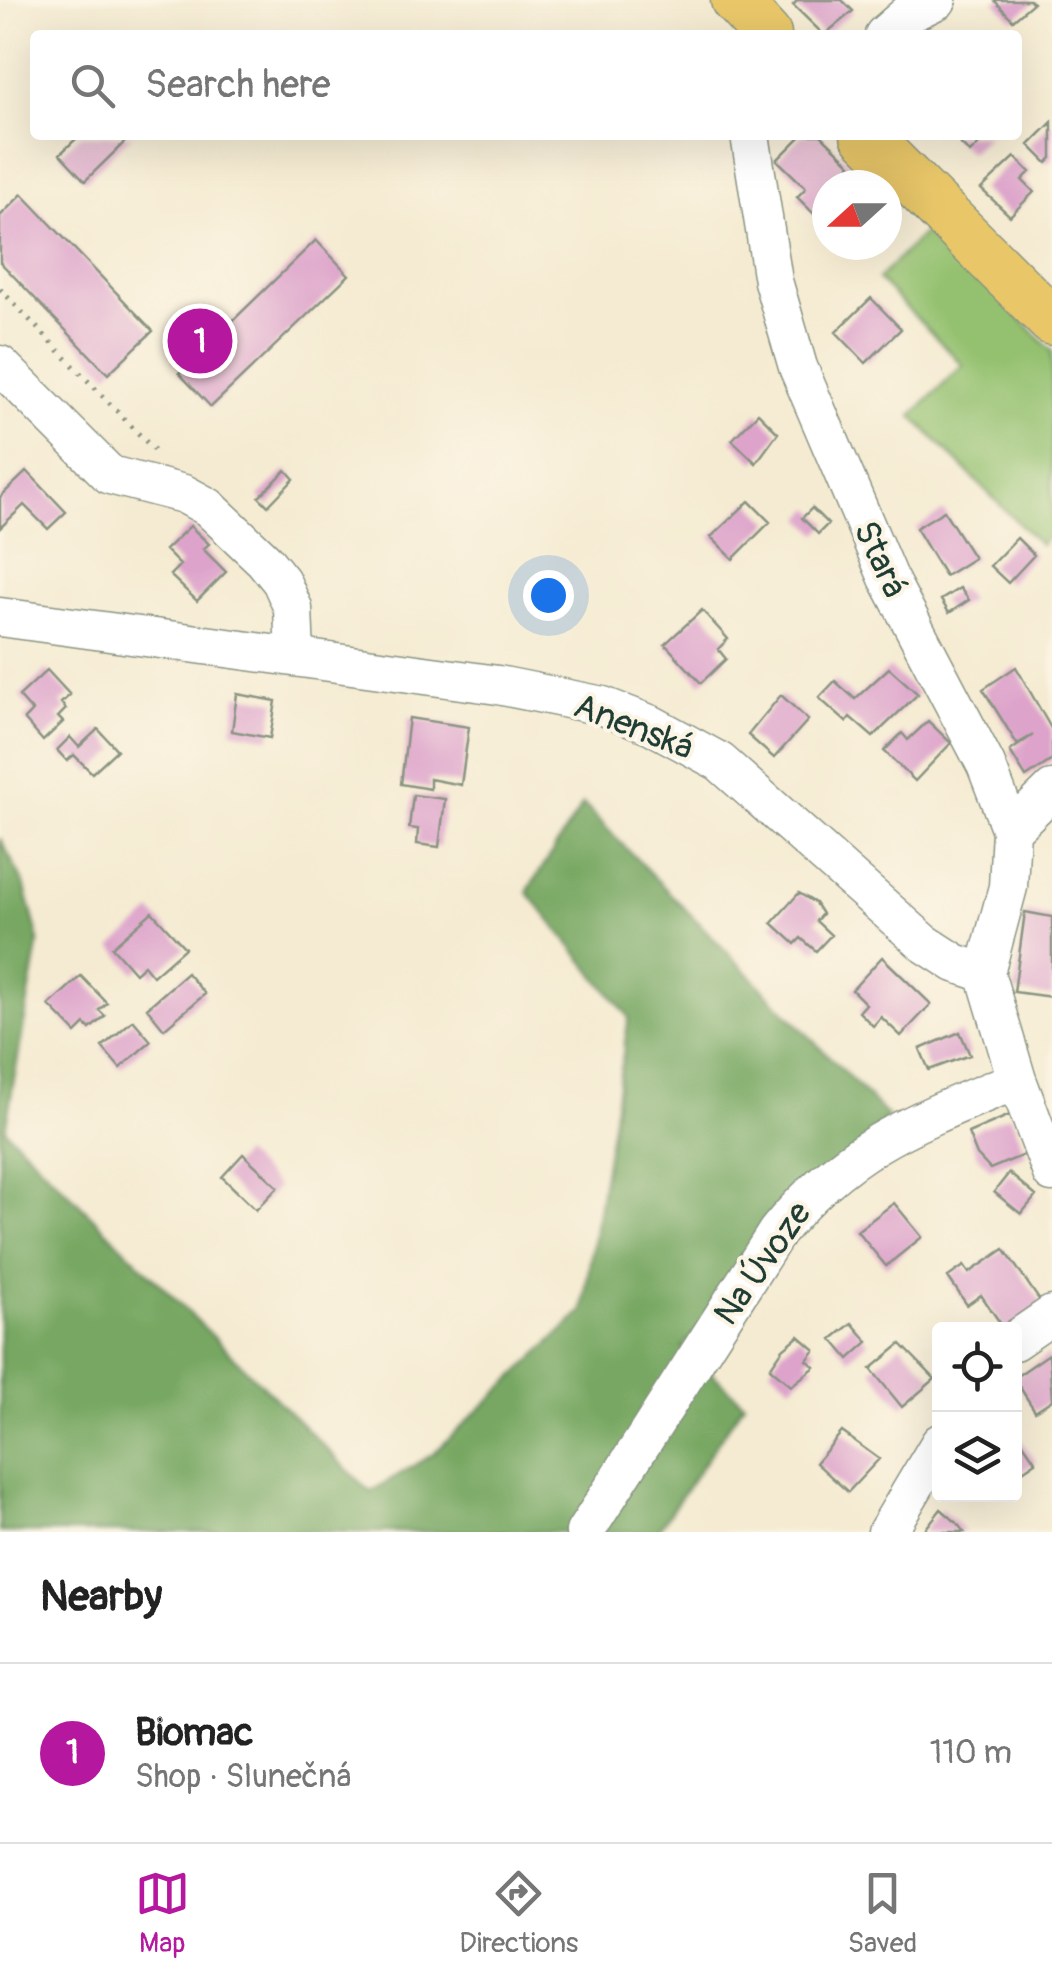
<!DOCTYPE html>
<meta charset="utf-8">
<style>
body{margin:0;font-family:Pangolin,sans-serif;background:#f6f6f6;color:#222}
.controls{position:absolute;right:30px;bottom:30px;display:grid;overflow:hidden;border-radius:10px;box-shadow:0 10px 40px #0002}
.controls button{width:90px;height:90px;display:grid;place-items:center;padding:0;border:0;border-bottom:2px solid #e0e0e0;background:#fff;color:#222;font:50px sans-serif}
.compass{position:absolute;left:812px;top:170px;width:90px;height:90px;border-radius:50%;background:#fff;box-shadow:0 10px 40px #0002;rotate:249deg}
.you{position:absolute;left:548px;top:595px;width:35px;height:35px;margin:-25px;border:8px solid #fff;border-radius:50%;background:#1a73e8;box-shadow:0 0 0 15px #1a73e833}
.badge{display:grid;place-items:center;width:65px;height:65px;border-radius:50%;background:#b5179e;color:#fff;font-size:32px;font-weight:700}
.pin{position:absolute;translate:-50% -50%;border:5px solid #fff;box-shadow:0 2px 10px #0006}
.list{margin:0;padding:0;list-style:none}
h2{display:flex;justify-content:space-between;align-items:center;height:130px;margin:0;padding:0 40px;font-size:42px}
h2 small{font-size:32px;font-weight:400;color:#767676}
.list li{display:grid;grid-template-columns:65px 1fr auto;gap:30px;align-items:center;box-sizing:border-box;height:180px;padding:0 40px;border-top:2px solid #e0e0e0}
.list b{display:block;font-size:38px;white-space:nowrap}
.list p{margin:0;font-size:32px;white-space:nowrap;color:#767676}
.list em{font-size:32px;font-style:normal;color:#767676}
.icon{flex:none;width:55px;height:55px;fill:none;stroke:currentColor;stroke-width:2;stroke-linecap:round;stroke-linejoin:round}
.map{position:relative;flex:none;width:1052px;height:1532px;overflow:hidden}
.search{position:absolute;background:#fff;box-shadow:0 10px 40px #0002;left:30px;right:30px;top:30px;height:110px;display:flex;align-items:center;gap:25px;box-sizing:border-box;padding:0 35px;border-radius:10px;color:#767676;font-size:38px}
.sheet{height:310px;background:#fff}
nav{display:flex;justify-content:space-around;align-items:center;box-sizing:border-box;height:140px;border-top:2px solid #e0e0e0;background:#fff;font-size:28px;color:#767676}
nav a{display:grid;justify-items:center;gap:5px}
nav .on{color:#b5179e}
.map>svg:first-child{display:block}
</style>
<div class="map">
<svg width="1052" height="1532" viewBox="0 0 1052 1532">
<rect width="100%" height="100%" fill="#fcf5e5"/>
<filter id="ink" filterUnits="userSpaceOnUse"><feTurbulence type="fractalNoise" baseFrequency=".01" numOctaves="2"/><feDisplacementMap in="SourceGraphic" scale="20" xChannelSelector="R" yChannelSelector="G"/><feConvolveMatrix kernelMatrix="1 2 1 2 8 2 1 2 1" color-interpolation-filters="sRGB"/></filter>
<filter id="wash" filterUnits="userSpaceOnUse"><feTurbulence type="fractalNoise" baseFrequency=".0048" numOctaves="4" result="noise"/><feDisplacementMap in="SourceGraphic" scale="40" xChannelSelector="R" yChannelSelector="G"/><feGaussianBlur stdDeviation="2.25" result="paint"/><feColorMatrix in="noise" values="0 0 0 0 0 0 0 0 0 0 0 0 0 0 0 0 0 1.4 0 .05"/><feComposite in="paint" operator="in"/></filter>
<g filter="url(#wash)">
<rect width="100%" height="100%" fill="#f5ebd2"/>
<path fill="#94c170" stroke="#5a7f52" stroke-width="2.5" d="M930 227 1052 351V533L1040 545 912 416 963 365 878 279Z"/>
<path fill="#77a762" stroke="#4b724b" stroke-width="2.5" d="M583 804 888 1117 683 1347 744 1403 657 1532H0V838L24 884 39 940 5 1130 370 1492 433 1454 582 1312 629 1017 527 892Z"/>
<g id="blocks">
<path fill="#dda3cb" d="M798 0H842L853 11 824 35 793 5Z
M994 0H1030L1033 3 1013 20Z
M1052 122V158L1047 163 1029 145Z
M80 135H132L85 181 60 154Z
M802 135H821L851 164 818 199 827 192V227L797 197 806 188 777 160Z
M951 135H988L970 153Z
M1015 157 1030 172 1022 180 1034 192 1010 216 981 189Z
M22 194 153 331 108 374 0 262V216Z
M316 240 349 275 211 407 179 373 197 356 181 339 201 320 217 336Z
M871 298 901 329 866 363 836 332Z
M758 413 778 433 756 463 732 440Z
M286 470 294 479 268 506 259 497Z
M27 471 66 512 48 529 24 505 0 528V497Z
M749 501 770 522 733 559 711 537Z
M812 508 828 524 818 534 802 518Z
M944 511 974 558 945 576 916 528Z
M190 526 209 544 203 549 226 572 197 601 170 575 180 565 165 550Z
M1017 538 1034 555 1008 583 990 566Z
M960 588 969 600 949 613 941 600Z
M702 610 728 639 718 649 726 659 701 683 665 644Z
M1016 667 1052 730V760L1026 777 1010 751 1033 735 1017 744 983 689Z
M889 668 918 694 873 737 850 717 846 722 819 698 835 681 855 699Z
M47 670 70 695 61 703 66 709 58 717 63 722 43 741 24 719 32 711 19 696Z
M237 694 276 701 270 738 232 731Z
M781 695 808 720 774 758 748 735Z
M409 718 469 727 461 785 430 779V789L401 784Z
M928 721 951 743 915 781 884 751 902 733 908 740Z
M98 729 117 750 92 773 74 755 67 761 57 750 70 737 79 747Z
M413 795 445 799 439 847 417 844 418 829 409 828Z
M799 893 815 903 822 914 816 921 831 935 816 951 801 938 795 944 772 923Z
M152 912 185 948 153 976 144 965 135 973 112 947Z
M1025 912 1052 917V997L1014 992Z
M882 957 931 1004 901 1036 881 1017 873 1026 859 1012 866 1004 852 990Z
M187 973 205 994 164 1029 147 1008Z
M81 976 107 1003 99 1010 105 1016 90 1029 85 1024 76 1033 49 1005Z
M133 1020 151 1041 120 1068 102 1047Z
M960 1032 970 1055 929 1070 920 1049Z
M1010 1115 1026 1154 990 1169 977 1155 968 1133Z
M243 1154 278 1187 256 1210 222 1177Z
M1009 1173 1036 1196 1021 1214 994 1192Z
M894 1203 922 1237 886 1266 857 1231Z
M1004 1249 1045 1308 1005 1330 981 1295 967 1305 948 1277 964 1266 969 1273Z
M852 1323 868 1342 849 1359 832 1339Z
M799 1336 815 1350 807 1360 815 1367 791 1386 770 1368 783 1349Z
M901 1344 935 1379 902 1407 871 1369Z
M1049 1354 1052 1400 1035 1411 1014 1378Z
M1014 1430 1036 1462 1014 1477Z
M842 1432 879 1459 848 1492 816 1463Z
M941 1509 956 1522 964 1532H923Z"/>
</g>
</g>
<g filter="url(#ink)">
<use href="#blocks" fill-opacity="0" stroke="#8a9483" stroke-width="2.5"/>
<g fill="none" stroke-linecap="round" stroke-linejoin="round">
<g stroke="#8a9483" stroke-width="41">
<path id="minor" d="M884 35 908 14 937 0
M750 135 773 281 798 367 888 578 986 765 1011 830 1008 887 985 973
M0 365 110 475 184 494 208 507 264 560 281 581 293 608 295 657
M0 617 498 685 603 706 652 725 720 762 924 943 955 963 985 973 1017 1080 1052 1173
M1011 830 1052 790
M1014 1341 1052 1315
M585 1532 777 1232C849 1144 915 1122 1017 1080
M887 1532 940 1443"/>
</g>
<g stroke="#8a9483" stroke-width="51">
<path id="major" d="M735 0 767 35
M865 135 1052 321"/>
</g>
<path stroke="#8a9483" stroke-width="5" stroke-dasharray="2.5 8" stroke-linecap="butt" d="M0 289 158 454"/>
<use href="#minor" stroke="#fff" stroke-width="38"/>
<use href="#major" stroke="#e9c769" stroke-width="48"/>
</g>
</g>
<g text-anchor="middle" stroke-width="8" stroke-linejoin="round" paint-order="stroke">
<g font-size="35" fill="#1f3d34" stroke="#fcf5e5">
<text transform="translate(881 559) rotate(65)" y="12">Stará</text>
<text transform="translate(634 726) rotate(21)" y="12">Anenská</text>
<text transform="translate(762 1263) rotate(-55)" y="12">Na Úvoze</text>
</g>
</g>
</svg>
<div class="controls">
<button><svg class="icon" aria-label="locate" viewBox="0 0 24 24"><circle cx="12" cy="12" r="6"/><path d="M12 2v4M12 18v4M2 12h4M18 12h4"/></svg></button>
<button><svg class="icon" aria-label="layers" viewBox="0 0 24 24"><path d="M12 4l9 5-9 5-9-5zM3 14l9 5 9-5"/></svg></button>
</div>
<svg class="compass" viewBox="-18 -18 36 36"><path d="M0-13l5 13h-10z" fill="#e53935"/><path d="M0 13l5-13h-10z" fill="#767676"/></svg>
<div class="you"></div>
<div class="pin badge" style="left:200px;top:341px">1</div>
<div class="search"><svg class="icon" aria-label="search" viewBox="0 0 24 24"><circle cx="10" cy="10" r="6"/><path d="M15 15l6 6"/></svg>Search here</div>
</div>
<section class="sheet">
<h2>Nearby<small></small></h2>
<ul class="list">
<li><span class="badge">1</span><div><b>Biomac</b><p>Shop · Slunečná</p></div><em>110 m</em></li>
</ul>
</section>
<nav>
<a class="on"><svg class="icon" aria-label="map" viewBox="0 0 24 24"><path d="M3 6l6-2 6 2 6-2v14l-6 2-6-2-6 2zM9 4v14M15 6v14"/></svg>Map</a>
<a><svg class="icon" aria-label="directions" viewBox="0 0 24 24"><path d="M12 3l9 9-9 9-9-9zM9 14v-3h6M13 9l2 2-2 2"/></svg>Directions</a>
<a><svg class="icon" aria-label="saved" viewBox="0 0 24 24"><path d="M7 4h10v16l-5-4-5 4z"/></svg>Saved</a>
</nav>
